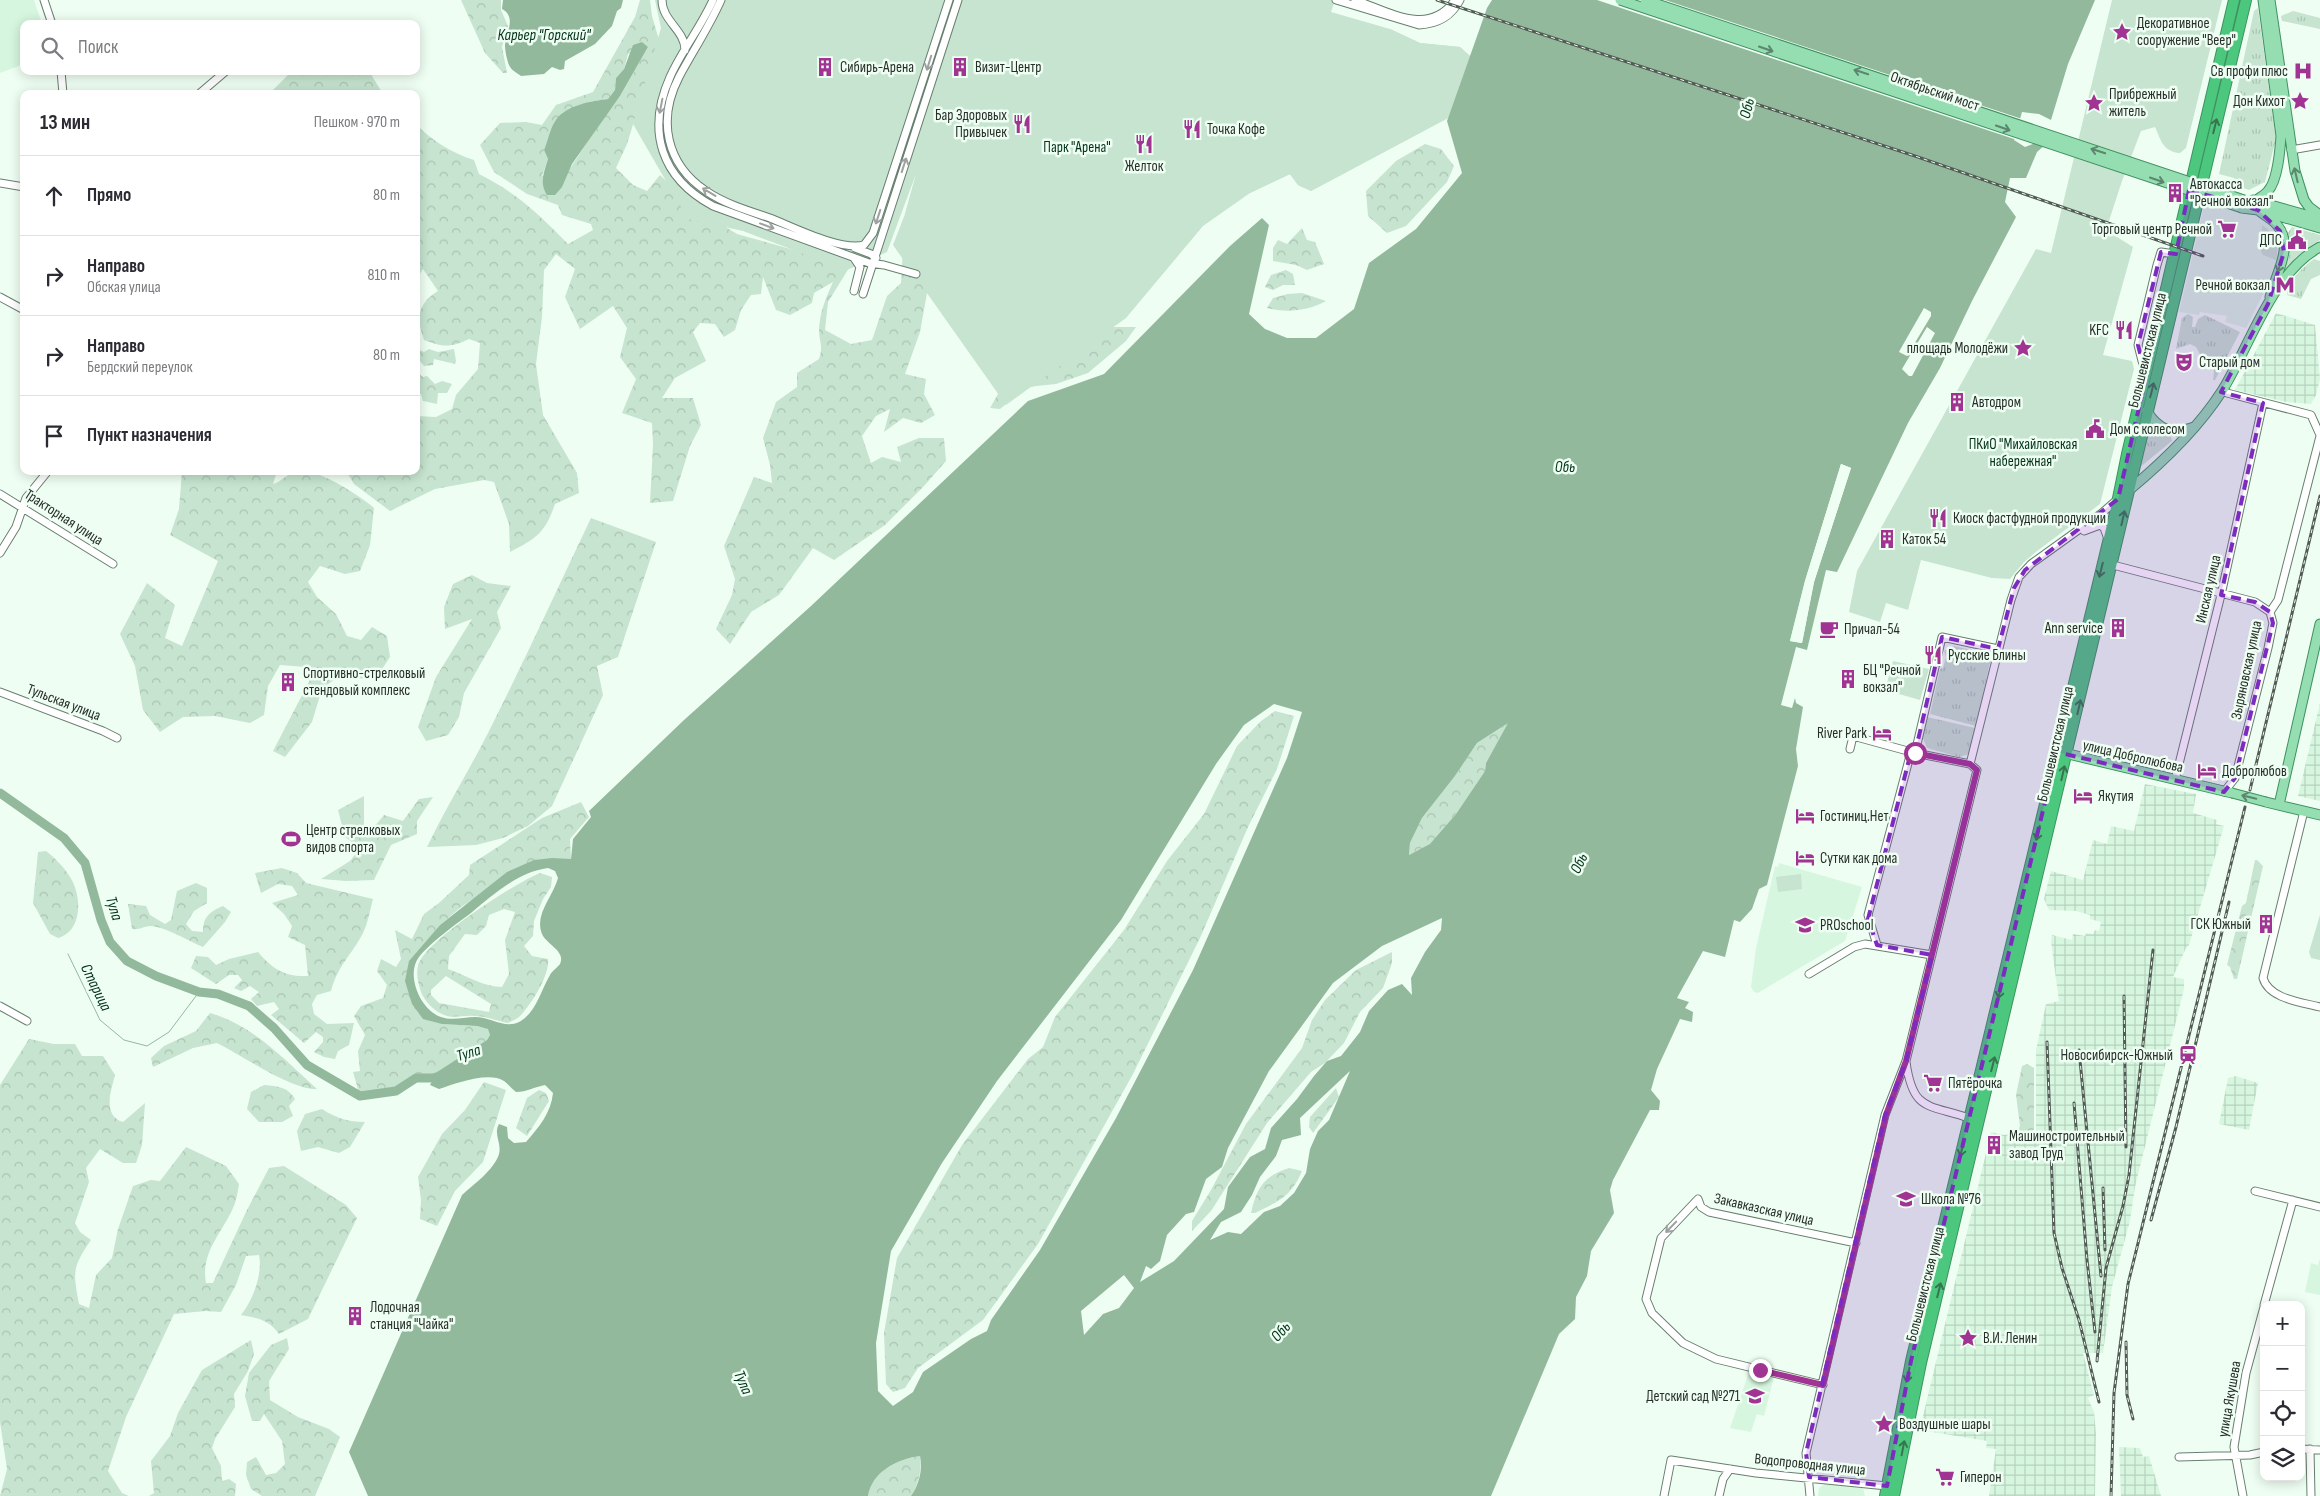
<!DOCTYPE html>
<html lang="ru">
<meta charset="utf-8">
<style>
body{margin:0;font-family:"Sofia Sans Condensed",sans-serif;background:#f7f7f7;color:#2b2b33}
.controls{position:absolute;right:15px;bottom:15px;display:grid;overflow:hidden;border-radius:10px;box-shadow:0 2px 12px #0003}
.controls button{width:45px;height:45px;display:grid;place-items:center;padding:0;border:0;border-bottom:1px solid #e1e1e2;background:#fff;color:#2b2b33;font:25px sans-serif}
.stop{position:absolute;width:15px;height:15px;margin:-11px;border:4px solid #a13392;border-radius:50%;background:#fff}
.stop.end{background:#a13392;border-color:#fff;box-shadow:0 1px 5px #0008}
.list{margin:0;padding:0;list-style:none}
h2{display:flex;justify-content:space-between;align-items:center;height:65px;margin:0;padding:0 20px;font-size:21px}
h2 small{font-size:16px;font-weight:400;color:#7c7c81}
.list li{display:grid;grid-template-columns:32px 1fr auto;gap:15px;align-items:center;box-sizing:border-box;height:80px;padding:0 20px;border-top:1px solid #e1e1e2}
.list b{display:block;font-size:19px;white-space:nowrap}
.list p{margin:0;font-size:16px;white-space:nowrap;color:#7c7c81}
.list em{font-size:16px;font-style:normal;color:#7c7c81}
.icon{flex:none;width:28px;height:28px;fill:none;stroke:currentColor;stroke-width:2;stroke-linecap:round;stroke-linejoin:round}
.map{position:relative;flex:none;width:2320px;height:1496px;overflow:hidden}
.search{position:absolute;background:#fff;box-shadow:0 2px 12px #0003;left:20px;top:20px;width:400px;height:55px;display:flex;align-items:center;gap:12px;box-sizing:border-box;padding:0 18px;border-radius:10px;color:#7c7c81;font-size:19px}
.panel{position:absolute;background:#fff;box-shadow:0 2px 12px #0003;left:20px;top:90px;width:400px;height:385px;border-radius:10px}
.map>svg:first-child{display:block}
</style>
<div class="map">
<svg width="2320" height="1496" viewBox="0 0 2320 1496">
<defs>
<pattern id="industrial-grid" width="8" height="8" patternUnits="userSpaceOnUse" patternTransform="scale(1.25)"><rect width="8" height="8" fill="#d6f6df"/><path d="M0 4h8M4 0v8" fill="none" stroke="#b8d3bf"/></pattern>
<pattern id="grass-tufts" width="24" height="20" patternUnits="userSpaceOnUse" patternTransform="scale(1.25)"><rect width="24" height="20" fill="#c6e4cf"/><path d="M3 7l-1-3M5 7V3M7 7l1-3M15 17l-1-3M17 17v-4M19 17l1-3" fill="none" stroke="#aac4b2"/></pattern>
<pattern id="forest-crowns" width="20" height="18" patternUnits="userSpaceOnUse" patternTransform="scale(1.25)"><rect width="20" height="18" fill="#c6e4cf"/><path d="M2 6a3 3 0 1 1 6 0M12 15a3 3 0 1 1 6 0" fill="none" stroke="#aac4b2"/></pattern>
</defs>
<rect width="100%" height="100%" fill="#effef3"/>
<path fill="#d6f6df" d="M0 0H34L42 24H24V64L0 73Z
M2206 198 2257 216 2273 228 2277 236 2280 252 2276 268 2246 328 2225 322 2227 316 2200 312 2199 315 2179 312Z
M1779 863 1862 887 1845 941 1758 993 1754 992 1751 987 1756 948 1775 866 1778 867Z
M2320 1258V1295L2305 1292 2311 1263 2318 1265Z
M1749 1372 1774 1377 1764 1416 1757 1414 1751 1432 1730 1428Z
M1825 1484 1863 1488 1865 1496H1818L1819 1488Z"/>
<path fill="url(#industrial-grid)" d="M2276 313 2315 325 2320 379 2316 395 2311 404 2286 402 2235 390Z
M2320 703V801L2298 796Z
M2145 784 2196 794 2193 813 2217 820 2216 824 2224 826 2189 945 2186 948 2173 977 2184 979V989L2135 1187 2130 1221 2112 1287 2103 1353H2083L2094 1395 2088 1398 2094 1412 2096 1433 2095 1496H1989L1996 1449 1986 1448 1987 1441 1920 1430 1923 1416 1991 1132 2004 1135 2010 1134 2016 1139 2024 1140 2036 1131V1050L2046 1004 2059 1001 2051 942 2052 935 2072 940 2073 934 2085 936 2086 933 2093 934 2095 930 2099 931 2101 922 2090 919V915L2076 911 2049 910 2044 899 2051 871 2083 880 2093 840 2107 844 2111 826 2134 831Z
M2236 1076 2258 1083 2249 1130 2219 1124 2228 1078Z
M2119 1447 2140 1448 2143 1457 2149 1456 2161 1496H2121Z"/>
<path fill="url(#grass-tufts)" d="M2258 8 2276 139 2265 182 2249 190 2233 184 2234 178 2219 174 2254 11Z
M2293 11 2320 18V29L2282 21 2281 16Z
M2262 225C2274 232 2280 246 2276 260L2263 255 2261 252Z
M2292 227 2320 235V240L2296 257 2280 279 2289 257 2288 233Z
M2314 259 2320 261V275L2311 279 2301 299 2287 295C2288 280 2302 268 2314 259Z
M2188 314 2193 317 2192 327H2195L2198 319 2205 315 2240 332 2215 380H2213L2215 364 2208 356V359L2202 358 2196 347 2190 344 2176 349 2182 318Z
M2149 423 2159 432 2171 437 2172 441 2139 468Z
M1954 646 1988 654 1991 658 1976 726 1930 714 1940 669 1943 668 1946 657 1944 651Z
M1927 717 1975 728 1969 754 1959 757 1927 748 1922 736Z"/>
<path fill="url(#forest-crowns)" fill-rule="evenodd" d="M461 0H501V10L508 26 502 47 507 73H503L485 53Z
M640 0H650L652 16 659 40 627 144 616 168 633 185 647 191 660 175 693 207 737 234 830 260 849 268 828 302 825 330 851 344 872 340 887 296 901 283 905 214 948 63 1390 29 1420 43 1460 47 1470 56 1448 118 1311 191 1298 185 1290 174 1250 193 1252 166 1099 327H1136L1126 341 1088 373 1056 384 1027 387 1000 409 990 408 998 394 959 224 927 293 920 332 905 374 926 379 924 394 935 415 921 423 903 418 884 432 890 409 876 416 862 436 871 463 882 457 901 462 897 447 919 438H944L946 461 924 486 885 525 834 560 813 548 779 595 751 612 730 644 716 629 732 595 735 579 724 546 754 477 772 483 770 465 763 438 776 402 797 387V373L819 359C823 347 820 343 819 332 819 313 826 298 833 282L814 293 812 303 790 315 776 310 763 277 761 294 751 295 741 310 735 330 724 337 715 324 700 323 693 332 706 361 675 378 662 398H693L701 425 690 446 673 501 650 503 653 444 652 423 622 413 636 379 620 357 627 328 613 306 580 329 565 297 575 269 556 254 544 270 542 317 536 364 543 415 577 473 579 493 555 504C545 533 537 538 510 552L509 524 494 482 484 480 435 489 390 511 354 484 346 471H416V416L436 417 452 409 456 395 478 369 480 343 469 339C451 348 442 347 424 340 416 318 417 304 438 291L423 269 416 280V124C432 141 452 153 474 160L479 174C518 194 538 213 568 244L593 230 591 224 562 215 558 205 527 194 494 172 480 145 500 123 526 122 542 125 556 105 593 92 635 17ZM648 47 620 96 606 114 567 173 542 176 548 159 544 150 547 143 589 102 608 99 615 90 616 78 624 69 628 54Z
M292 71H369L383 94H269Z
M1425 144 1441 149 1454 166 1447 182 1406 226 1387 233 1368 216 1366 191 1396 161Z
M1302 228 1307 240 1315 242 1324 264 1307 270 1296 265 1273 261V248L1278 240 1287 244Z
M1286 270 1293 274 1295 285H1283L1273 290 1265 287 1271 275Z
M1302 293 1326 301C1308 311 1287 313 1267 308L1273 298 1288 294Z
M416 348 424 352 429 349 438 352 454 349 456 361 455 364 434 359 433 365 424 366 416 356Z
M416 372 423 377 427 376 435 384 442 381 452 384 447 393H438L437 404 423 401 421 394 416 395Z
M182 471H277L273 484C281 482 288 473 297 471 316 467 360 496 374 508L370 545 360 571 345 574 320 566 308 582 317 597 336 614 347 636 361 640 372 627 387 636 390 657 376 678 335 679 322 689 312 722 285 757 273 751 312 676 306 667 280 665 268 686 264 715 250 723 215 716 183 717 160 732 143 710 135 666 120 634 147 583 175 605 165 638 182 646 218 561 170 535 179 509Z
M591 518 656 542 618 657 597 666 603 695 552 806 528 826 503 838 476 845 427 847C447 805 472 766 493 723 527 655 558 587 591 518Z
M472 575 487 583 511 586 497 612 501 628 464 693 459 717 448 735 426 741 418 727 436 677 472 619 445 629 444 607 453 584Z
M1275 711 1294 716 1277 769 1248 827 1200 938 1133 1074 1038 1244 983 1320 918 1368 905 1388 893 1392 886 1384 884 1333 897 1258 962 1145 1028 1059 1043 1047 1055 1017 1124 930 1167 861 1204 814 1237 746 1261 721Z
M1509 722 1486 763 1485 771 1456 814 1430 845 1409 855 1410 843 1422 818 1455 776 1477 743Z
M364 796V830L374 827 384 815 403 821 419 799 433 797 417 821V834L391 845 374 880 346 881 321 879 350 861 360 848 345 837 338 810Z
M581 802 589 817 570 839 571 860 552 858 484 892 461 907 440 925 409 962 412 1004 442 1024 477 1026 489 1029 490 1035 487 1040 438 1072 433 1078H416L396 1091 360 1096 353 1072 360 1071 358 1051 365 1035 354 1016 361 1006 383 998 387 985 377 971 381 959 396 967 401 959 395 930 412 939 424 914 439 903 469 875 470 865 542 818Z
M46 851C55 858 64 867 70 877 82 895 83 931 58 938L50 934 33 903 38 852Z
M2255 860H2257L2263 866 2238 975 2237 979H2234L2230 967 2227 965 2242 906 2246 903Z
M282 868 297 873 306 883 373 899C370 910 368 923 363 933 351 956 338 965 331 991L317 995 312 1004 314 1014 327 1024 354 1023 349 1045 338 1051 335 1059 324 1057 314 1052 323 1042V1037L316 1032 304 1043 271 1015 279 1009 274 1002 257 1006 251 999 259 992 250 986 241 991 234 988 242 980 238 975H229L216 984 191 968 196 956 208 957 216 965 229 959 258 952C273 969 284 977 308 976L305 945 288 937 292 926 284 914 272 903 298 895 292 886 278 884 261 893 255 873Z
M540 873 552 877 551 887 543 899 534 921 533 936 524 946 532 956 548 959C550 975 532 1003 521 1015 518 1019 512 1021 508 1023 497 1021 486 1016 474 1016 464 1015 454 1019 444 1015 434 1011 425 1002 421 992 418 983 416 975 418 966 423 942 515 883 540 873ZM504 909 515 912 505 940 509 974 502 987C484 987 465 975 448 969L449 956 465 934 477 935 486 926 489 915ZM446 976 491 1004 489 1012 439 1003 431 995V990Z
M196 883 207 888V903L194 911 186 924 192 931 203 932C203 917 209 912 223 906L231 912 225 922 203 947C189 941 165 927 151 926 144 926 140 930 132 929L128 904 146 906 150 915 165 924 171 920 177 891Z
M1392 952V963L1383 988 1360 1012 1344 1043 1325 1063 1311 1072 1267 1123 1211 1211 1192 1231V1221L1211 1190 1246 1124 1302 1048 1312 1020 1325 1000 1356 970Z
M210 1013C253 1025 284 1059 317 1089 292 1090 241 1055 217 1043L193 1048 153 1067 151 1058 164 1046 196 1031Z
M29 1039 54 1044H75L82 1056H103L115 1075C111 1091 102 1115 123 1122L145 1103 142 1145 136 1163H123L100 1149 86 1168 89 1182 75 1223 80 1232 91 1240C72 1268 73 1271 79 1304L89 1308 96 1275 112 1258 118 1229 133 1186 151 1180 160 1181 186 1147 226 1166 239 1184C238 1190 237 1197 235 1203 225 1231 200 1250 206 1283H213L246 1212 269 1168 284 1166 346 1205 357 1218 308 1319 279 1334C269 1320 258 1318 241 1315 253 1301 263 1272 259 1255L246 1256 236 1285 221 1312 205 1311 174 1314 126 1417 108 1471 122 1493 129 1496H0L7 1469 0 1422V1085Z
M2027 1064 2034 1068V1129L2031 1134 2019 1137 2017 1132 2020 1126 2016 1095 2022 1066Z
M484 1082 506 1090 483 1162 455 1191 437 1226 420 1219 421 1200 418 1177 442 1134 465 1110Z
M264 1085C278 1086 288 1087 295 1099L289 1106 293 1116 282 1122H259L247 1109 251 1092Z
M1336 1088 1339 1097 1313 1133 1309 1127 1310 1117Z
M539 1090 546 1093 549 1101 527 1136 516 1128 527 1098Z
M322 1109C336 1118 348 1122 365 1122L350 1147 339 1153 318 1147 301 1151 297 1131 305 1114Z
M1289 1168 1302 1171C1291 1197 1279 1201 1255 1213H1251C1257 1187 1263 1177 1289 1168Z
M287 1338 289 1349 269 1381 270 1400 298 1417 329 1429 340 1437 315 1496H262L251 1489 246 1475 247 1462 256 1457 266 1475 276 1473 285 1464 282 1441 264 1414 260 1421H252L245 1396 249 1373 271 1345Z
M251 1340 254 1354 248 1371 234 1394 235 1407 215 1439 212 1448 221 1466 222 1481 229 1479 236 1484 235 1496H149L154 1493 151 1461 170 1436 178 1413 202 1370Z
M920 1456C922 1470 919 1483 911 1496H868C872 1472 898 1459 920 1456Z"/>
<path fill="#c6e4cf" d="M655 0H1335L1331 12 1390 29 1420 43 1460 47 1470 56 1448 118 1311 191 1298 185 1290 174 1250 193 1203 226 1126 318 1006 405 893 245 905 214 916 174 887 252 847 270 743 231 688 219 633 124 661 28Z
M2112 0H2222L2186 148 2180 153C2163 152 2161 140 2155 127L2141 131 2122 181 2106 230 2133 247 2103 355 2132 361 2134 369 2100 504 2037 551 2024 562 2010 579 1992 578 1921 560 1908 610 1886 603 1880 622 1849 612 1857 571 2036 249 2051 253Z
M1893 661 1929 669 1920 700 1885 690Z
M1801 874 1802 889 1778 892 1776 877Z
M2320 915V960L2311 958 2309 952Z"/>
<path fill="#93b99d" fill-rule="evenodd" d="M503 0H623L621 8 617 11 612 26 595 44 565 61 564 69 560 70 552 67 544 74 521 76C517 73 511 70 509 65 507 60 505 51 505 45 506 33 517 17 502 9Z
M1492 0H2095L2068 64 2051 120 2039 114 2022 112 2014 140 2025 147 2035 143 2045 145 2037 152 2026 178H2010L2005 202 2016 217 1972 301 1940 368 1908 423 1837 572 1826 570 1807 650 1796 647 1781 705 1792 708 1795 698 1796 703 1803 707 1796 749 1798 766 1767 885 1759 889 1752 909 1740 922 1734 920 1725 957 1703 951 1677 998 1689 1002 1685 1008 1693 1012 1692 1022 1680 1019 1657 1069 1651 1090 1660 1101 1659 1110H1650L1613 1180 1610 1190 1614 1213 1591 1251 1587 1276 1576 1297 1575 1319 1559 1334 1491 1496H911C919 1484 923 1470 920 1456 897 1459 872 1472 868 1496H368L349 1452 462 1195C474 1184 494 1170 499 1154 502 1143 493 1134 499 1124L507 1127 508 1138 514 1143 526 1142C539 1127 551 1113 553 1093L545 1085C534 1087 527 1092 516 1092 512 1089 508 1084 504 1081 488 1071 455 1084 439 1089L430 1085 437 1072 487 1040 490 1035 488 1029 477 1026 442 1024 423 1019 412 1004 405 981 409 961 440 925 507 872 534 860 552 858 571 859 573 839 591 817 589 811 684 720 811 606 1028 401 1104 374 1230 246 1262 218 1269 225 1249 314 1265 329 1287 338H1316L1354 309 1369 263 1416 229 1462 173 1447 121 1487 8ZM1841 464 1851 468 1814 582 1802 643 1790 641 1805 581ZM1274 704 1302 712 1287 758 1193 970 1116 1118 1040 1250 991 1320 987 1331 971 1339 923 1372 913 1392 893 1406 878 1391 876 1343 891 1251 942 1163 997 1081 1121 920 1216 764 1244 725ZM1508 723 1486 763 1485 771 1456 814 1430 844 1409 855 1410 843 1422 818 1455 776 1477 743ZM548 868 555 871 558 878C553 897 534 914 542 934 547 945 566 951 560 964 557 968 552 971 550 975 541 990 536 1013 519 1022 505 1029 490 1017 475 1017 464 1017 452 1021 441 1017 421 1011 405 975 419 957 430 943 456 924 471 913 494 894 518 872 548 868ZM1442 918 1441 930 1425 952 1411 978 1412 995 1402 984 1388 990 1369 1011 1360 1032 1341 1056 1327 1061 1314 1076 1297 1099 1271 1128 1265 1149 1250 1157 1228 1187 1224 1209 1174 1261 1140 1282 1146 1266 1151 1269 1160 1261 1167 1235 1186 1214 1194 1212 1206 1179 1222 1167 1228 1148 1269 1071 1333 983 1382 946ZM1350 1071 1329 1120 1318 1131 1310 1149 1306 1173 1294 1193 1280 1206 1264 1212 1241 1234 1228 1232 1210 1240 1221 1222 1241 1212 1252 1195 1260 1177 1276 1156 1282 1140 1301 1135 1300 1118ZM1124 1275 1134 1288 1119 1308 1103 1314 1084 1335 1081 1311Z
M642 42 648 47 620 96 572 164 562 187 555 195H547C539 183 544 172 548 159L544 150C548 141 550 128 556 120 566 105 592 101 608 99L615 90 616 78 624 69 633 45Z"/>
<path fill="#effef3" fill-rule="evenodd" d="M1597 0H1665L2022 119 2017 139 2020 141Z
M1924 308 1931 312V316L1907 356 1899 352 1900 350Z
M1927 327 1935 333 1912 376H1909L1902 369Z
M1841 464 1851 468 1814 582 1802 643 1790 641 1805 581ZM1842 467 1848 470 1812 582 1800 640 1793 639 1807 582Z"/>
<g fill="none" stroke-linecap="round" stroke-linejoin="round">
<path stroke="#93b99d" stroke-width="1" d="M68 954 100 1020 124 1040 147 1046 169 1032 199 992"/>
<path stroke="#93b99d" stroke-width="9" d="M0 793 64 838 85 863 101 920 110 942 127 961 156 976 199 992 218 994 249 1006 274 1028 307 1065 360 1096 396 1091 416 1078H433L443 1075"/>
<g stroke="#687f6f" stroke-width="9">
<path id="minor" d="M44 0 52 24
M662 0C662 21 685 30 685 50
M713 0C701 27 682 50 670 77 646 131 661 178 713 206L869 263 884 265 916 274
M721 0C709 27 693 51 679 77 657 120 666 164 706 191 725 204 749 211 770 218 793 227 840 251 864 245L873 233 949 0
M1336 0 1419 25C1438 24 1451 17 1460 0
M1355 0C1390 12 1429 37 1455 0
M61 71 63 94
M199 94 226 71
M2291 150 2320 145
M0 183 24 187
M855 248 871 254 876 258
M854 258 860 267 854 291
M863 294 958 0
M0 297 24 310
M2145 373 2138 345 2157 265 2161 252 2175 254
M2222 390 2227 393 2311 415 2320 435
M0 494 113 564
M2084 531 2100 525 2104 528 2108 539
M0 553 16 527 26 498 48 471
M2113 565 2255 602 2270 612
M0 692 103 731 117 738
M1915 753 1942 637 1998 649
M1970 764 2011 600 2019 577 2031 564 2102 513 2118 499
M2175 780 2221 595 2263 403
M2224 792 2235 778 2268 648 2273 623 2270 612 2278 600 2320 436
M2304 811 2263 978C2269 999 2301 1002 2320 1007
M1877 945 1868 915 1911 752
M1809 974 1854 947 1865 944 1932 955
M0 1006 27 1021
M1906 1062C1913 1112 1928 1104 1969 1118
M2255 1191 2320 1207
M2264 1305 2293 1200
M1823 1385 1716 1359 1683 1343 1652 1313 1646 1299 1661 1238 1698 1199 1701 1207 1709 1212 1856 1243
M2301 1449 2320 1450
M2310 1449 2311 1496
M2179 1457 2250 1455 2264 1452
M1664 1496 1671 1460 1756 1473 1887 1486
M1719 1496 1723 1479 1730 1469
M1810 1496 1806 1453 1885 1115 1906 1061 1977 770 1970 764 1915 753 1853 736 1850 749
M2243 1496 2234 1447 2246 1373 2264 1307"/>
</g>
<g stroke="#3f9260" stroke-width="11">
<path id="major" d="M2270 0 2295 171 2304 200 2309 207 2320 215
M2253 200 2320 219
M2255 201C2259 198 2265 195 2268 191 2278 180 2280 150 2281 136L2263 0
M2242 208 2258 210 2320 228
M2258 210C2264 215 2272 219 2277 225 2295 246 2275 275 2270 297
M2147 411C2158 430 2173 435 2194 427
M2128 491C2163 462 2197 430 2222 391 2249 348 2272 272 2320 247
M2060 752 2232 793
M2266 802 2320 815
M2279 805 2320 624"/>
</g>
<g stroke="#3f9260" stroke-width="12">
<path id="highway" d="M1885 1496 1911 1361 2115 513 2127 454 2234 0
M1894 1496 1921 1363 2246 0"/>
</g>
<use href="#minor" stroke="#fff" stroke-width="7"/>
<use href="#major" stroke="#94deb2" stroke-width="9"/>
<use href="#highway" stroke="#4cc87e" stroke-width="10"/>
<g stroke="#525c55" stroke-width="3">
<path id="rail" d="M1437 0 1915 156 2203 256
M2250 790 2320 496
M2124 996 2126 1147
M2047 1042 2054 1233 2062 1268 2079 1320 2099 1402
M2079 1050 2101 1276
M2074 1103 2087 1260 2095 1332
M2103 1188 2105 1250
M2151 1220 2176 1127 2229 902
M2126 1342 2127 1395 2133 1419
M2097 1361 2106 1268 2123 1206 2129 1175 2153 950
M2111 1496 2114 1393 2128 1284 2245 807"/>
</g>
<use href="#rail" stroke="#effef3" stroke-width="1" stroke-dasharray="4" stroke-linecap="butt"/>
<g stroke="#3f9260" stroke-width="11" stroke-linecap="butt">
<path id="major-bridge" d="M1620 0 2242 208
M1645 0 2244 200
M2232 793 2266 802"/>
</g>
<use href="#major-bridge" stroke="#94deb2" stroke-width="9"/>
</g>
<defs><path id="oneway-shaft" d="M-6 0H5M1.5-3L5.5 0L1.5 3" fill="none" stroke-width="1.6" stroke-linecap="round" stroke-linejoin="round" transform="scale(1.25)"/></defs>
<g stroke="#5d866e">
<use href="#oneway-shaft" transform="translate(1766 49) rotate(19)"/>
<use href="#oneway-shaft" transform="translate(1861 72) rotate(-162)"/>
<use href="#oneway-shaft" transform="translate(2003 128) rotate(19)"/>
<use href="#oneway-shaft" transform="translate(2098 151) rotate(-162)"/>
<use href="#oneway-shaft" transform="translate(2296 175) rotate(-103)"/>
<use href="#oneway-shaft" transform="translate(2157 180) rotate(19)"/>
<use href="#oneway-shaft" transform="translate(2280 265) rotate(108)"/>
<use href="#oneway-shaft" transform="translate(2249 797) rotate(-167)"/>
</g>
<g stroke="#9da19f">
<use href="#oneway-shaft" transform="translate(929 63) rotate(107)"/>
<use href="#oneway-shaft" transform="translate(661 106) rotate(101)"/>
<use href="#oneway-shaft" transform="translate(904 165) rotate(-72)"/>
<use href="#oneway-shaft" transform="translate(709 192) rotate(-149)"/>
<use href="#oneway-shaft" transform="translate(878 217) rotate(108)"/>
<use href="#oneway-shaft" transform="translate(767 226) rotate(20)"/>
<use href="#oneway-shaft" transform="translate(1671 1227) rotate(134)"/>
</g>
<g stroke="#37744f">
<use href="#oneway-shaft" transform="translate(2215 126) rotate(-76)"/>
<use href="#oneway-shaft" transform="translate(2152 390) rotate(-76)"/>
<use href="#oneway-shaft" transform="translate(2123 518) rotate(-77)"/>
<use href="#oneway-shaft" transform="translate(2101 570) rotate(104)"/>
<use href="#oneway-shaft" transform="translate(2079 707) rotate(-77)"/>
<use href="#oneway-shaft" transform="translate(2063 773) rotate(-77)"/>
<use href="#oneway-shaft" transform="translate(2038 833) rotate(104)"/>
<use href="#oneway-shaft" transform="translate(2000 991) rotate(103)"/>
<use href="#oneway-shaft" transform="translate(1993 1064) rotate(-76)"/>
<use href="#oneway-shaft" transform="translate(1962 1149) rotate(103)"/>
<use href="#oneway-shaft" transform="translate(1939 1290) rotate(-76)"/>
<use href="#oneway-shaft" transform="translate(1908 1375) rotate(102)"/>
<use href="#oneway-shaft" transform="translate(1903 1448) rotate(-79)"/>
</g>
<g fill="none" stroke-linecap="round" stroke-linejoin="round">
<path stroke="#a13392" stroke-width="6" d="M1760 1370 1823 1385 1886 1115 1906 1061 1977 770 1970 764 1915 753"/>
</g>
<path fill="#7b2cbf" fill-opacity="0.2" stroke="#7b2cbf" stroke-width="4" stroke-dasharray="10 6" stroke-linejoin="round" d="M2189 190 2258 210 2280 231 2284 252 2268 304 2221 392 2263 403 2221 595 2255 602 2270 612 2273 623 2235 778 2224 792 2057 752 1911 1361 1887 1486 1809 1477 1806 1453 1885 1115 1906 1061 1932 955 1877 945 1868 919 1911 752 1915 753 1942 637 1998 649 2014 588 2025 570 2118 499 2146 377 2138 345 2161 252 2176 254Z"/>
<defs>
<g id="sight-bare" transform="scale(1.5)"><path d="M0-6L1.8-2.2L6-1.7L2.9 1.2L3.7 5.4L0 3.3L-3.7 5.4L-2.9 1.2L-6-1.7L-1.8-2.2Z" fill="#a13392" stroke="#effef3" stroke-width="2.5" paint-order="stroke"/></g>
<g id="building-bare" transform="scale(1.5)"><path d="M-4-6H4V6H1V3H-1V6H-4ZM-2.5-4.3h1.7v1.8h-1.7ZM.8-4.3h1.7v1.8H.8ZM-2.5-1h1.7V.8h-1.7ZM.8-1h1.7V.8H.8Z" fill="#a13392" stroke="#effef3" stroke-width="2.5" paint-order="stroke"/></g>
<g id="hospital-bare" transform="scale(1.5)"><path d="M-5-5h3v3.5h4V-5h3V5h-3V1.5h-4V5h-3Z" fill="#a13392" stroke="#effef3" stroke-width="2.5" paint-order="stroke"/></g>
<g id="restaurant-bare" transform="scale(1.5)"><path d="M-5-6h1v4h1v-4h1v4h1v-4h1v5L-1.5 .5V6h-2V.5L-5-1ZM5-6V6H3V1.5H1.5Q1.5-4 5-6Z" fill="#a13392" stroke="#effef3" stroke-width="2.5" paint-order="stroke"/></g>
<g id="supermarket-bare" transform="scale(1.5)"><path d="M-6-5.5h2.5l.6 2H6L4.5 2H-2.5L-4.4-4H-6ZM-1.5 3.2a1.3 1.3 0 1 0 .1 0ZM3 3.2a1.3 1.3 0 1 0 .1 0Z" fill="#a13392" stroke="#effef3" stroke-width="2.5" paint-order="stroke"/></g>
<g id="civic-bare" transform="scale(1.5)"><path d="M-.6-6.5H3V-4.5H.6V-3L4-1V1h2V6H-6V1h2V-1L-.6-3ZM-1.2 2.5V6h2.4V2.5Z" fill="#a13392" stroke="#effef3" stroke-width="2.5" paint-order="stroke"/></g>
<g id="metro-bare" transform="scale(1.5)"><path d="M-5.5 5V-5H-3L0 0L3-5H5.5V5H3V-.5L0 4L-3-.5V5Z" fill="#a13392" stroke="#effef3" stroke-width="2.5" paint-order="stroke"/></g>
<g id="theatre-bare" transform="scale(1.5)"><path d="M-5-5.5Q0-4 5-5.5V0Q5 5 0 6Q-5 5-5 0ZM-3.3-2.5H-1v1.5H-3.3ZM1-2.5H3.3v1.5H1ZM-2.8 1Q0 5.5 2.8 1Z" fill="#a13392" stroke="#effef3" stroke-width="2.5" paint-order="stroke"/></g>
<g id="cafe-bare" transform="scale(1.5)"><path d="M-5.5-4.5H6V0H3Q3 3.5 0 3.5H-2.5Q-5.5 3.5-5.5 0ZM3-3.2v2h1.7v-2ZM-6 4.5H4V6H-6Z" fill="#a13392" stroke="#effef3" stroke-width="2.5" paint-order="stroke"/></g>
<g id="hotel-bare" transform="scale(1.5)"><path d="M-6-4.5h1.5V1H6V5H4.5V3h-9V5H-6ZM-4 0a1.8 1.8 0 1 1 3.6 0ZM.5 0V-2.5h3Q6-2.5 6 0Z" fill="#a13392" stroke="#effef3" stroke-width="2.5" paint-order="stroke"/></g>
<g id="stadium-bare" transform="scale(1.5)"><path d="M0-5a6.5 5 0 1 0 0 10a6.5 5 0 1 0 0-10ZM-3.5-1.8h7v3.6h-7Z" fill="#a13392" stroke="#effef3" stroke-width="2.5" paint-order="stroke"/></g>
<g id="school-bare" transform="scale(1.5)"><path d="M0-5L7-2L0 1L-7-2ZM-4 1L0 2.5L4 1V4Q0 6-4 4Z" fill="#a13392" stroke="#effef3" stroke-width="2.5" paint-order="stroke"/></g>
<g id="station-bare" transform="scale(1.5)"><path d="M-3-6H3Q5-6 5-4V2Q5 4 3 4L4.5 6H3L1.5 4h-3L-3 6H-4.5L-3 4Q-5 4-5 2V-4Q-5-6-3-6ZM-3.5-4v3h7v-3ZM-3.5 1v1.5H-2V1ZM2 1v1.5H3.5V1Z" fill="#a13392" stroke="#effef3" stroke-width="2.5" paint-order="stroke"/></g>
</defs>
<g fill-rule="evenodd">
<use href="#sight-bare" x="2122" y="32"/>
<use href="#building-bare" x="825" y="67"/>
<use href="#building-bare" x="960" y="67"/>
<use href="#hospital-bare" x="2303" y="71"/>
<use href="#sight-bare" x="2300" y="101"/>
<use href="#sight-bare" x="2094" y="103"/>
<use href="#restaurant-bare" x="1022" y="124"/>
<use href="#restaurant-bare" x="1192" y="129"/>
<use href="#restaurant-bare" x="1144" y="144"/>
<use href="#building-bare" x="2175" y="193"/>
<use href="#supermarket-bare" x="2227" y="229"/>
<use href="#civic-bare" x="2297" y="240"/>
<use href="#metro-bare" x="2285" y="285"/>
<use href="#restaurant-bare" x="2124" y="330"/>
<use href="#sight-bare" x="2023" y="348"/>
<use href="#theatre-bare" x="2184" y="362"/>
<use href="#building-bare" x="1957" y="402"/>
<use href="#civic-bare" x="2095" y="429"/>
<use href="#restaurant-bare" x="1938" y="518"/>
<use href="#building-bare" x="1887" y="539"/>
<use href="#building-bare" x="2118" y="628"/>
<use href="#cafe-bare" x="1829" y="629"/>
<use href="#restaurant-bare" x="1933" y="655"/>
<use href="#building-bare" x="1848" y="679"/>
<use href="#building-bare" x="288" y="682"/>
<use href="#hotel-bare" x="1882" y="733"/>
<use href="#hotel-bare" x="2207" y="771"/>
<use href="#hotel-bare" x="2083" y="796"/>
<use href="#hotel-bare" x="1805" y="816"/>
<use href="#stadium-bare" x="291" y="839"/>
<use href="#hotel-bare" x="1805" y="858"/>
<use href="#building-bare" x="2266" y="924"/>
<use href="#school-bare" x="1805" y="925"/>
<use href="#station-bare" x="2188" y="1055"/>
<use href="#supermarket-bare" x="1933" y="1083"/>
<use href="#building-bare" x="1994" y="1145"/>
<use href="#school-bare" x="1906" y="1199"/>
<use href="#building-bare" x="355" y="1316"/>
<use href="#sight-bare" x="1968" y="1338"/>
<use href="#school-bare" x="1755" y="1396"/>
<use href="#sight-bare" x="1884" y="1424"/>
<use href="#supermarket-bare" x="1945" y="1477"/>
</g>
<g text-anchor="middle" stroke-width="5" stroke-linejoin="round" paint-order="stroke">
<g font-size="15" fill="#262f29" stroke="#effef3" text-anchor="start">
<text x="2137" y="28">Декоративное<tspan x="2137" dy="17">сооружение "Веер"</tspan></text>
<text x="840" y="72">Сибирь-Арена</text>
<text x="975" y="72">Визит-Центр</text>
<text x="2288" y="76" text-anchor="end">Св профи плюс</text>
<text x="2109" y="99">Прибрежный<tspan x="2109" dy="17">житель</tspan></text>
<text x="2285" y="106" text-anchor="end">Дон Кихот</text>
<text x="1007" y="120" text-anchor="end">Бар Здоровых<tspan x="1007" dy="17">Привычек</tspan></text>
<text x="1207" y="134">Точка Кофе</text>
<text x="1144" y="171" text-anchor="middle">Желток</text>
<text x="2190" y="189">Автокасса<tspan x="2190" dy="17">"Речной вокзал"</tspan></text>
<text x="2212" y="234" text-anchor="end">Торговый центр Речной</text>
<text x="2282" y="245" text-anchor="end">ДПС</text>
<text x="2270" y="290" text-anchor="end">Речной вокзал</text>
<text x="2109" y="335" text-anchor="end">KFC</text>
<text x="2008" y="353" text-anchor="end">площадь Молодёжи</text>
<text x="2199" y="367">Старый дом</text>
<text x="1972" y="407">Автодром</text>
<text x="2110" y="434">Дом с колесом</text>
<text x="1953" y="523">Киоск фастфудной продукции</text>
<text x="1902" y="544">Каток 54</text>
<text x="2103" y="633" text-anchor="end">Ann service</text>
<text x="1844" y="634">Причал-54</text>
<text x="1948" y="660">Русские Блины</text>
<text x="1863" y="675">БЦ "Речной<tspan x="1863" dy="17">вокзал"</tspan></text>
<text x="303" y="678">Спортивно-стрелковый<tspan x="303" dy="17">стендовый комплекс</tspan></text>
<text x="1867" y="738" text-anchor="end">River Park</text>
<text x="2222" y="776">Добролюбов</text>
<text x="2098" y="801">Якутия</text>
<text x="1820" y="821">Гостиниц.Нет</text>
<text x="306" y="835">Центр стрелковых<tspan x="306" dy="17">видов спорта</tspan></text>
<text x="1820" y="863">Сутки как дома</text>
<text x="2251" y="929" text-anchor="end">ГСК Южный</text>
<text x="1820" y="930">PROschool</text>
<text x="2173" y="1060" text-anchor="end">Новосибирск-Южный</text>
<text x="1948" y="1088">Пятёрочка</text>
<text x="2009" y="1141">Машиностроительный<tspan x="2009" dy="17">завод Труд</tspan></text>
<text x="1921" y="1204">Школа №76</text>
<text x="370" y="1312">Лодочная<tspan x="370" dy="17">станция "Чайка"</tspan></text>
<text x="1983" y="1343">В.И. Ленин</text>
<text x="1740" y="1401" text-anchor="end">Детский сад №271</text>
<text x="1899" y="1429">Воздушные шары</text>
<text x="1960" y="1482">Гиперон</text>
</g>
<g font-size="15" fill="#262f29" stroke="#effef3">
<text transform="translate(1935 91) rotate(19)" y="5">Октябрьский мост</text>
<text transform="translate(2147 350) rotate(-76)" y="5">Большевистская улица</text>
<text transform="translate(64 517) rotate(33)" y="5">Тракторная улица</text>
<text transform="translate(2208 589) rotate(-77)" y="5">Инская улица</text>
<text transform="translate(2246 670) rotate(-78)" y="5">Зыряновская улица</text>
<text transform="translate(64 702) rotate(21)" y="5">Тульская улица</text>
<text transform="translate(2055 744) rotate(-77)" y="5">Большевистская улица</text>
<text transform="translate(2133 756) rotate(13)" y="5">улица Добролюбова</text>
<text transform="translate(1764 1209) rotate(13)" y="5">Закавказская улица</text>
<text transform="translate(1925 1284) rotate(-76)" y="5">Большевистская улица</text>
<text transform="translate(2229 1399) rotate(-80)" y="5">улица Якушева</text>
<text transform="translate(1810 1464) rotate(6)" y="5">Водопроводная улица</text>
</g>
<g font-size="15" fill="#033419" stroke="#effef3">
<text x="1077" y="152">Парк "Арена"</text>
<text x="2023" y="449">ПКиО "Михайловская<tspan x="2023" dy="17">набережная"</tspan></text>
</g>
<g font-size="16" font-style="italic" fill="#023319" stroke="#effef3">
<text x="544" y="40">Карьер "Горский"</text>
<text transform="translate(1746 108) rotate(-75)" y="6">Обь</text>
<text x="1565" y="472">Обь</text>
<text transform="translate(1578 863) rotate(-64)" y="6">Обь</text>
<text transform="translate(115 908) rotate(73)" y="6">Тула</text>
<text transform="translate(97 987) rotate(64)" y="6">Старица</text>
<text transform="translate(468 1052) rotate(-17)" y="6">Тула</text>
<text transform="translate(1280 1331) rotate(-48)" y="6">Обь</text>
<text transform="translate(744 1382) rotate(67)" y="6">Тула</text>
</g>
</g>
</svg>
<div class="controls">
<button>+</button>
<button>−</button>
<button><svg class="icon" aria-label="locate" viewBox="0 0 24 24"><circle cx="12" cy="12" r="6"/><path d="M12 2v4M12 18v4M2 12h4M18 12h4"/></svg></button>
<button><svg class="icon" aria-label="layers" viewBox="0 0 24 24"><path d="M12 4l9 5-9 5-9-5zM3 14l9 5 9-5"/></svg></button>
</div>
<div class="stop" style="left:1915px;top:753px"></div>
<div class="stop end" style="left:1760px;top:1370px"></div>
<div class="search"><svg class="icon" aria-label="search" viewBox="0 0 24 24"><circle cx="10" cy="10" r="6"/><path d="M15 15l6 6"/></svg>Поиск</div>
<section class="panel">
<h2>13 мин<small>Пешком · 970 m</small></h2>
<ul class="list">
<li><svg class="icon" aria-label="ahead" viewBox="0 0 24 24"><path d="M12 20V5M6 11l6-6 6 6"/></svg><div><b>Прямо</b></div><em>80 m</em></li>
<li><svg class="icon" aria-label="right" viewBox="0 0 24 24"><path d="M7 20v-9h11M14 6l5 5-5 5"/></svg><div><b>Направо</b><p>Обская улица</p></div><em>810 m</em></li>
<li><svg class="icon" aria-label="right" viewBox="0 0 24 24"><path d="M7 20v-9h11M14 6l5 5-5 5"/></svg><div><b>Направо</b><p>Бердский переулок</p></div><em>80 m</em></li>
<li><svg class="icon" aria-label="arrive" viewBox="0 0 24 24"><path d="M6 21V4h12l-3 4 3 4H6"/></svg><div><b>Пункт назначения</b></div></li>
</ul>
</section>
</div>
